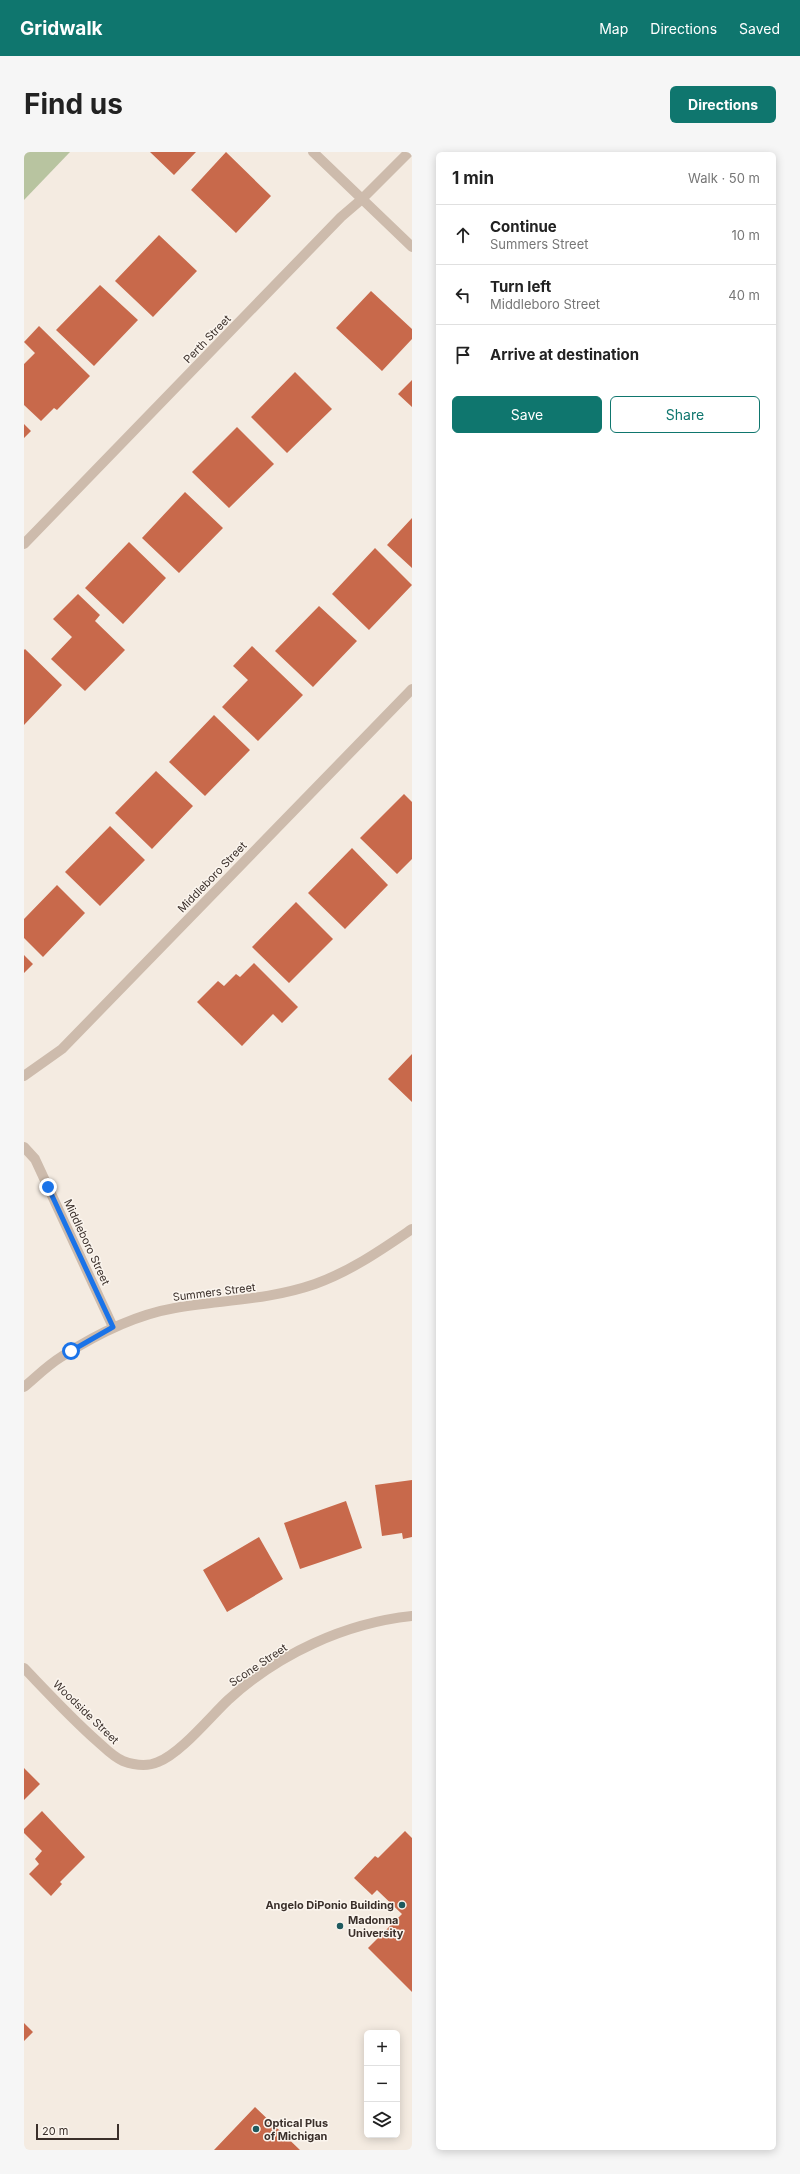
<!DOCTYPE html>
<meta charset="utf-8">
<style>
body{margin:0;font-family:Inter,sans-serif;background:#f6f6f6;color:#222}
.controls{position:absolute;right:12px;bottom:12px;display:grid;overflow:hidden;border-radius:6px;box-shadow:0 2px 10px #0003}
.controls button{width:36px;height:36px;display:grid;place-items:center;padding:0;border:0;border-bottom:1px solid #e0e0e0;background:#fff;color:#222;font:20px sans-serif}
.scale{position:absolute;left:12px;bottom:10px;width:83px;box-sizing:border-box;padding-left:4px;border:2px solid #3b302b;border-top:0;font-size:11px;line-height:14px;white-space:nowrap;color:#3b302b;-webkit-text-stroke:3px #fbf5ee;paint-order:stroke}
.stop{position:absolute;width:12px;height:12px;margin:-9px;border:3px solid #1a73e8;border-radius:50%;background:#fff}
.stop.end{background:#1a73e8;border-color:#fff;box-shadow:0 1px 4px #0008}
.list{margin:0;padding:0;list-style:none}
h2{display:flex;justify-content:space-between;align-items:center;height:52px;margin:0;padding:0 16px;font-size:17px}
h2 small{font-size:13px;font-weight:400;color:#767676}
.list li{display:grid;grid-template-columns:26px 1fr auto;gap:12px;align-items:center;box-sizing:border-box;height:60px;padding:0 16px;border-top:1px solid #e0e0e0}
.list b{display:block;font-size:15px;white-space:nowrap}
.list p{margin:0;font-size:13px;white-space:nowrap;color:#767676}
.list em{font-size:13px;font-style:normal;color:#767676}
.actions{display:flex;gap:8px;padding:12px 16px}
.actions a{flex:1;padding:9px 0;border:1px solid #0f766e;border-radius:6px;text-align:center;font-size:14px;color:#0f766e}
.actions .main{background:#0f766e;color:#fff}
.icon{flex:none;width:22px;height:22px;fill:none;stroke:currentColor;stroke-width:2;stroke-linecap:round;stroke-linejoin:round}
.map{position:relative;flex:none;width:388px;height:1998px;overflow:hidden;border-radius:6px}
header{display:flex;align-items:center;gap:24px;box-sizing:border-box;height:56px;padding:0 20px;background:#0f766e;color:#fff}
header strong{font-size:19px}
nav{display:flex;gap:22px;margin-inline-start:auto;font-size:14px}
.intro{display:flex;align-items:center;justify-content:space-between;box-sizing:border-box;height:96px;padding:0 24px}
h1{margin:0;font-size:28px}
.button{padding:10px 18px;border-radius:6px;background:#0f766e;color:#fff;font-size:14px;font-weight:700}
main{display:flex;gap:24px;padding:0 24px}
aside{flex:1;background:#fff;border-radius:6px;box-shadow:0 2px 10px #0003}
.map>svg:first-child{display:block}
</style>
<header>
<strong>Gridwalk</strong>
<nav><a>Map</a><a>Directions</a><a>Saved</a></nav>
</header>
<div class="intro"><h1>Find us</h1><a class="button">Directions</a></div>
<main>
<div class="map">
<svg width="388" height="1998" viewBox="0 0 388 1998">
<rect width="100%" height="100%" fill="#f4ebe1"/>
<path fill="#b8c4a0" d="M0 0H46L0 48Z"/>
<path fill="#c8694b" d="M126 0H172L150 23Z
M202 0 247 44 212 81 167 38Z
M135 83 173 119 129 165 91 129Z
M76 133 114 168 70 214 32 178Z
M347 139 388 177V187L358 219 312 176Z
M15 174 66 224 33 258 30 256 17 269 0 253V212L11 201 0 190Z
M271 220 308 257 263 301 227 265Z
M388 228V255L374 242Z
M0 272 7 279 0 286Z
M213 275 250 312 205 356 168 320Z
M161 340 199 376 155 421 118 386Z
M388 366V416L363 393Z
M105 390 142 426 99 472 61 436Z
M351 396 388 433 345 478 308 442Z
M54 442 76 463 71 469 101 498 61 539 27 507 48 485 29 467Z
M295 454 333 489 289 535 251 499Z
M228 494 279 543 234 589 198 555 224 528 209 514Z
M1 497 38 533 0 573V498Z
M190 563 226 598 181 644 145 610Z
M132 619 169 654 128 697 91 661Z
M380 642 388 650V707L373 722 336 686Z
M86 674 121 708 76 754 41 720Z
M328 696 364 733 321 777 284 741Z
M33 733 61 761 19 805 0 786V767Z
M272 750 309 787 265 831 228 795Z
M0 803 9 812 0 821Z
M230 811 274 855 258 871 249 862 218 894 173 850 194 829 200 834 212 822 216 825Z
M388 902V950L364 927Z
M388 1328V1385L379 1387 378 1381 358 1384 351 1333Z
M322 1349 338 1396 276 1417 260 1371Z
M235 1385 259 1427 203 1460 179 1418Z
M0 1616 16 1632 0 1648Z
M18 1659 61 1705 36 1730 38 1732 27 1744 5 1722 15 1712 11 1707 18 1699 0 1681V1677Z
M381 1679 388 1686V1840L344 1796 378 1762 353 1738 348 1743 330 1726 351 1704 354 1706Z
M0 1871 9 1880 0 1889Z
M231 1955 276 1998H190Z"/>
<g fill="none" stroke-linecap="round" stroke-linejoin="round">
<path stroke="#cdbbac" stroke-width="10" d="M289 0 388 95
M0 392 317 65 338 47 385 0
M0 924 38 897 388 537
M0 995 11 1007 89 1175
M0 1235C12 1225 24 1213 37 1205 71 1183 110 1163 151 1156 198 1148 245 1148 291 1132 327 1119 357 1098 388 1077
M0 1516C24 1541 47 1566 73 1589 81 1596 89 1605 99 1609 110 1613 123 1615 134 1610 156 1602 186 1565 204 1548 254 1502 321 1471 388 1464"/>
</g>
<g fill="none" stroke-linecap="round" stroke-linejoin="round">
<path stroke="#1a73e8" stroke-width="5" d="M24 1035 89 1175 47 1199"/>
</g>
<g fill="#1f5a5e" stroke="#fbf5ee" stroke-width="1.5">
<circle cx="378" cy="1753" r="4"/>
<circle cx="316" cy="1774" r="4"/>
<circle cx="232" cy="1977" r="4"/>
</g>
<g text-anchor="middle" stroke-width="3" stroke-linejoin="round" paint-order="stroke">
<g font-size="11" fill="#3b302b" stroke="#fbf5ee">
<text transform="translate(183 187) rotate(-46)" y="4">Perth Street</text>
<text transform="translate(188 725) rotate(-46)" y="4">Middleboro Street</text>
<text transform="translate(63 1090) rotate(65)" y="4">Middleboro Street</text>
<text transform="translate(190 1140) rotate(-7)" y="4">Summers Street</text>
<text transform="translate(234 1513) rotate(-34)" y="4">Scone Street</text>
<text transform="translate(62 1560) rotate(44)" y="4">Woodside Street</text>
</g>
<g font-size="11" font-weight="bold" fill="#3b302b" stroke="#fbf5ee" text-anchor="start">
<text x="370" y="1757" text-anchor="end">Angelo DiPonio Building</text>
<text x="324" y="1772">Madonna<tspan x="324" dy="13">University</tspan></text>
<text x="240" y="1975">Optical Plus<tspan x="240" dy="13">of Michigan</tspan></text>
</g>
</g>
</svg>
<div class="controls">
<button>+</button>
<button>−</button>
<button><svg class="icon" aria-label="layers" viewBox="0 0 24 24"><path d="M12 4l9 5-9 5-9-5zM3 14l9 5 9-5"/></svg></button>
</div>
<div class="scale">20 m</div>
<div class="stop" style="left:47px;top:1199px"></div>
<div class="stop end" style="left:24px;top:1035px"></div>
</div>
<aside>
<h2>1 min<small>Walk · 50 m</small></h2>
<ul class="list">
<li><svg class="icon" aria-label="ahead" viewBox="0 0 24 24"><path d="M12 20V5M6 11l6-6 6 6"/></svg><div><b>Continue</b><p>Summers Street</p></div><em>10 m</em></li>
<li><svg class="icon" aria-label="left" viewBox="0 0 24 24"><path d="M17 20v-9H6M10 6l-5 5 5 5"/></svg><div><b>Turn left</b><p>Middleboro Street</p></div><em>40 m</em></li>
<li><svg class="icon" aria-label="arrive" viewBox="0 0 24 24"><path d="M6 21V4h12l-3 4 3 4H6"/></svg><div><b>Arrive at destination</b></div></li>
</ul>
<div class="actions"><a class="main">Save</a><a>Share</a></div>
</aside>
</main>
